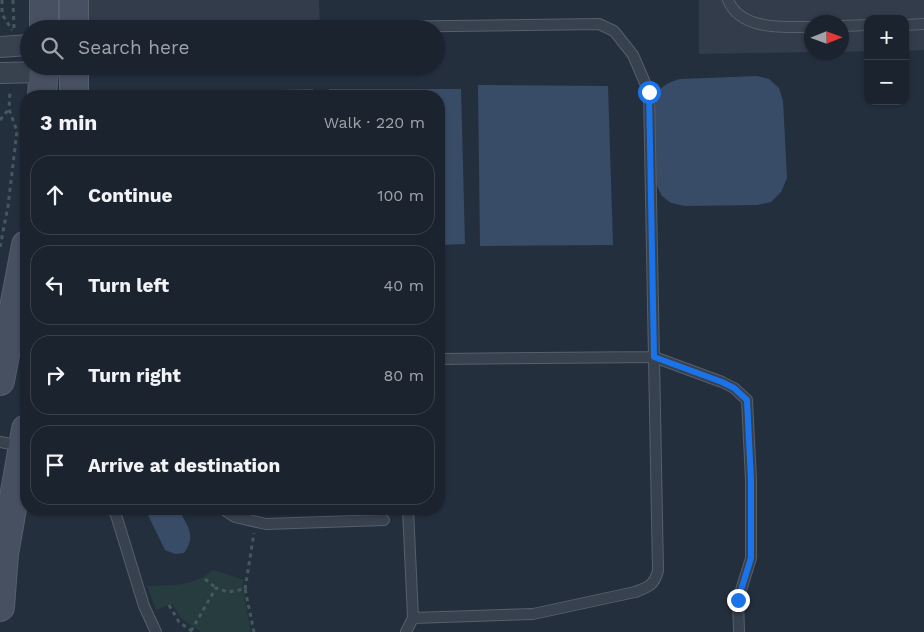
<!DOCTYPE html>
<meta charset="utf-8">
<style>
body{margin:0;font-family:"Work Sans",sans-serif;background:#242b36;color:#f1f3f6}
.controls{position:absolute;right:15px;top:15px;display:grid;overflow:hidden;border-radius:10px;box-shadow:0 1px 4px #0004}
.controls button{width:45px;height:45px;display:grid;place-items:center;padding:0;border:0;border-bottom:1px solid #39404a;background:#1b232e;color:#f1f3f6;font:25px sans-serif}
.compass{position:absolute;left:804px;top:15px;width:45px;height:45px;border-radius:50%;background:#1b232e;box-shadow:0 1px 4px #0004;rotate:89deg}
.stop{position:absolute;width:15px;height:15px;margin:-11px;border:4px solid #1a73e8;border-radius:50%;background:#fff}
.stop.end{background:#1a73e8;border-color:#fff;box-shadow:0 1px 5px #0008}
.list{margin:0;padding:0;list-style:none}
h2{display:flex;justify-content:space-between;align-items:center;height:65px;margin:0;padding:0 20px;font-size:21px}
h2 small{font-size:16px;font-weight:400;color:#a0a4aa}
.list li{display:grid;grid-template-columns:32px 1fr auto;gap:15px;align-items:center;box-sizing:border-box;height:80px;margin:0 10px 10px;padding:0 10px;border:1px solid #39404a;border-radius:20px}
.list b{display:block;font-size:19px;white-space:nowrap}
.list em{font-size:16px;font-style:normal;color:#a0a4aa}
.icon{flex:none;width:28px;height:28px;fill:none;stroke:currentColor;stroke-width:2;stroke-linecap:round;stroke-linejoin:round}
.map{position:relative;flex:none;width:924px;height:632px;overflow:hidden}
.search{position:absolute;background:#1b232e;box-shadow:0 1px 4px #0004;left:20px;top:20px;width:425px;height:55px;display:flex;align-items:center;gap:12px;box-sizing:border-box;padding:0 18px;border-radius:28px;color:#a0a4aa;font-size:19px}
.panel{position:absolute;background:#1b232e;box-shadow:0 1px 4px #0004;left:20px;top:90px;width:425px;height:425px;border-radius:20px}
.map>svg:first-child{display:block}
</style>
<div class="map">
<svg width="924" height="632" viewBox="0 0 924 632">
<rect width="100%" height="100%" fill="#242f3e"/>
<path fill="#323c4b" d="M84 0H319L320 29H84Z
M699 0H924V50L905 51V19H868V51L842 52V22H812L811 52 699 54Z"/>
<path fill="#263c3f" d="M213 570 244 580 242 585 251 632H201L182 619 172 604 156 610 147 586C172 585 193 587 213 570Z"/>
<path fill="#394c67" d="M757 76 769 79 779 88 783 101 787 178 781 192 771 202 757 205 685 206 671 203 662 196 656 184C656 166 651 107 658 93 662 85 672 81 680 79Z
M478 85 608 86 613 245 480 246Z
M313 89V96H186V93Z
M329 89H461L465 244 439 245V96H330Z
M145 509H179C187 527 197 535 184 553L175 554 165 550Z"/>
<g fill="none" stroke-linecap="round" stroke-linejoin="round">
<g stroke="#565f6c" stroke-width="12">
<path id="service" d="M728 0C741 31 784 27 812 27
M905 25 924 24
M842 26 868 25
M219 29 599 24 614 31 633 55 649 92 658 571C654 585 649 587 635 592L533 614 413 618
M439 359 654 357 722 382 734 388 747 400 751 480V558L738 600 739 632
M0 442 21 446
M112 509 116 515 144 606 156 632
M223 509 235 517 266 524 384 520
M406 632 413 618 408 509"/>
</g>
<g stroke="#565f6c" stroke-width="22">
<path id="minor" d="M0 47 29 45
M0 73 44 72 53 66"/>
</g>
<g stroke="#565f6c" stroke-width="30">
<path id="secondary" d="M44 0V29
M74 0V29
M42 96 44 66
M74 96V66
M0 381 26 245
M0 607 4 554 26 429"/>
</g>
<path stroke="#44595c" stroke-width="3" stroke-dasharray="4 4" stroke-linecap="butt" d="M2 0V14L12 30
M13 0 14 29
M0 120 9 109
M0 247 8 206 17 131 9 109 10 90
M205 579 216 588
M245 589 254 533
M169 605 179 622 193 632
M191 631 216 588 228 592 245 589 254 632"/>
<use href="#service" stroke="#38414e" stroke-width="10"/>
<use href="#minor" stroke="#38414e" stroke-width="20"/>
<use href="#secondary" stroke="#465061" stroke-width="28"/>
</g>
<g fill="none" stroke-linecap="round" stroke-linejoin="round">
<path stroke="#1a73e8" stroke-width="6" d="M649 92 654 357 722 382 734 388 747 400 751 480V558L738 600"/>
</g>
</svg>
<div class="controls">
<button>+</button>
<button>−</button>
</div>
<svg class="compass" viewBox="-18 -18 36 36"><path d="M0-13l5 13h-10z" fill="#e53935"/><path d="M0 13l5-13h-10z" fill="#a0a4aa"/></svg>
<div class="stop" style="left:649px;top:92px"></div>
<div class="stop end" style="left:738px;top:600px"></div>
<div class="search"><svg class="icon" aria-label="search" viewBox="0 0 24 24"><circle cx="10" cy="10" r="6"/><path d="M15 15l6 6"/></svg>Search here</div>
<section class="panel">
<h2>3 min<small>Walk · 220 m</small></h2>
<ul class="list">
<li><svg class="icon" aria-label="ahead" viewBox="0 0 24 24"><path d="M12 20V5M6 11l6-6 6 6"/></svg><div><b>Continue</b></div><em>100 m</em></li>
<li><svg class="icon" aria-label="left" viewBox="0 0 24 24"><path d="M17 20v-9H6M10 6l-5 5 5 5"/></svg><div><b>Turn left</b></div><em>40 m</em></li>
<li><svg class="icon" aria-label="right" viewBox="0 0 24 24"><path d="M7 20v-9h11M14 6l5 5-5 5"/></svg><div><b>Turn right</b></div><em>80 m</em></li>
<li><svg class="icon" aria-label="arrive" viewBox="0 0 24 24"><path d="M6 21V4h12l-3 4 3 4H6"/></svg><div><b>Arrive at destination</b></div></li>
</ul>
</section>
</div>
